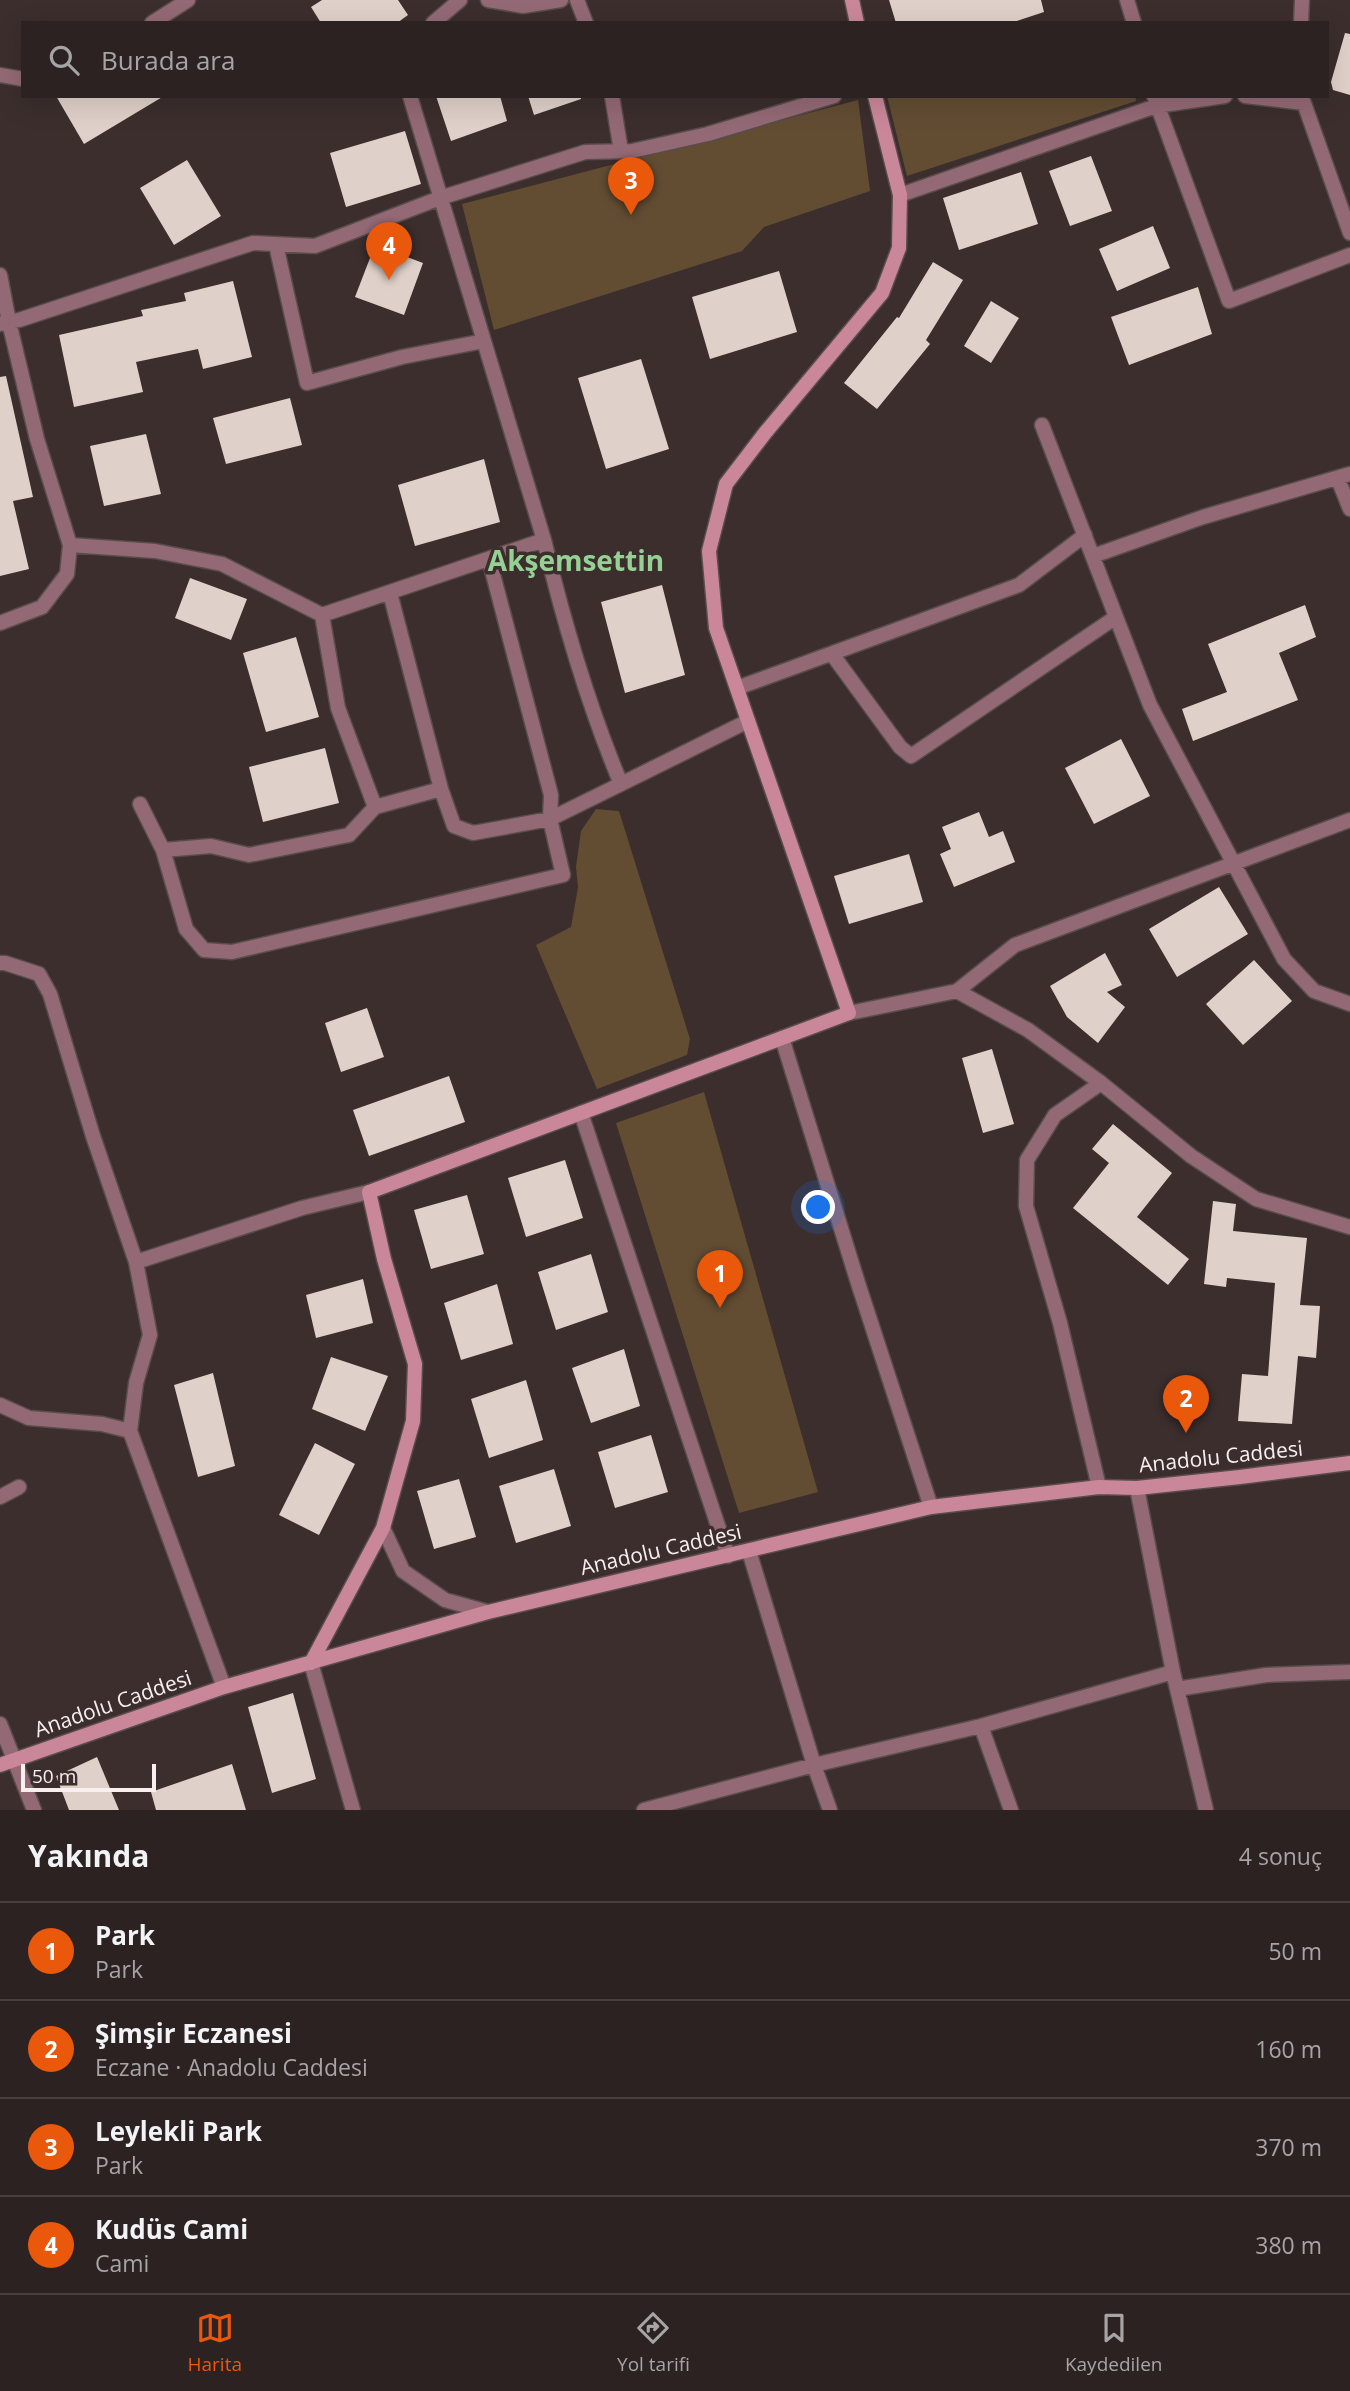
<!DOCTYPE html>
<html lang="tr">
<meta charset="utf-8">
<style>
body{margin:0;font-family:"Open Sans",sans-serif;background:#382f2f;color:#f1f3f6}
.scale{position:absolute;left:21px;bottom:18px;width:135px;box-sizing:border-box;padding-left:7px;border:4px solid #f8efee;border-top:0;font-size:19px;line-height:24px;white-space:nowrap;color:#f8efee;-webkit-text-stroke:5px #3b2e2d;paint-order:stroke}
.you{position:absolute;left:819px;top:1208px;width:24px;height:24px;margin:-18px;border:5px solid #fff;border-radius:50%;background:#1a73e8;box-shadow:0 0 0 10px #1a73e833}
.badge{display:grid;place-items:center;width:46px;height:46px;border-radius:50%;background:#ea580c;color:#fff;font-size:23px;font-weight:700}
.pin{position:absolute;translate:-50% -58px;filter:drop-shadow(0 2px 4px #0008)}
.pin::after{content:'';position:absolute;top:37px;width:24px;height:21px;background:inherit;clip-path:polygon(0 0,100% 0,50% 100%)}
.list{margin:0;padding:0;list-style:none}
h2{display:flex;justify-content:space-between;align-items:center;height:91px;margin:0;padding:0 28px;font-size:30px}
h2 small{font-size:23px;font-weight:400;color:#a6a4a5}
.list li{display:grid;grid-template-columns:46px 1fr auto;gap:21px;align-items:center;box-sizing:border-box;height:98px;padding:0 28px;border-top:2px solid #483f40}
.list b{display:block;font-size:26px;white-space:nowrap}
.list p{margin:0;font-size:23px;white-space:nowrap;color:#a6a4a5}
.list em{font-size:23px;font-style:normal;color:#a6a4a5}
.icon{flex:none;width:38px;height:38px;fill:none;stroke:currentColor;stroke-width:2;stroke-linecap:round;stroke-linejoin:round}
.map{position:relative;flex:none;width:1350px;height:1810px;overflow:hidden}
.search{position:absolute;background:#2c2222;box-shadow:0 7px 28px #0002;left:21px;right:21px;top:21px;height:77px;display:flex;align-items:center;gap:18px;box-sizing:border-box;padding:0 24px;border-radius:0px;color:#a6a4a5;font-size:26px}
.sheet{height:483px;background:#2c2222}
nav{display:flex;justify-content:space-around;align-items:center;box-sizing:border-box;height:98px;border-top:2px solid #483f40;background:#2c2222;font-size:19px;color:#a6a4a5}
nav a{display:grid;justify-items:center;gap:4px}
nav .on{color:#ea580c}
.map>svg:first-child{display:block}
</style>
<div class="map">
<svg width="1350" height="1810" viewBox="0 0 1350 1810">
<rect width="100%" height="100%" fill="#3b2e2d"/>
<path fill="#624d33" d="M887 96H1135L1136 101 907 176Z
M858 100 870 191 764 227 742 251 494 330 462 204Z
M596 809 619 811 690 1039 687 1055 597 1089 536 945 571 927 578 887 576 867 581 831Z
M704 1092 818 1492 739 1513 616 1123Z"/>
<path fill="#dfd0c9" d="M322 0H398L408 15 397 23H321L311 7Z
M889 0H1041L1044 12 1011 23H896Z
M1345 33 1350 34V95L1333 90 1331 82Z
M56 96H164L84 144Z
M436 96H500L507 121 451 141Z
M528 96H581V99L534 115Z
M405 131 421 184 346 207 330 153Z
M1091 156 1112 211 1070 226 1049 171Z
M187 160 221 216 174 245 140 188Z
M1021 172 1038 224 959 250 943 198Z
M1153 226 1170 268 1117 291 1099 249Z
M375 245 423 263 404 315 355 297Z
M933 262 963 280 926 340 930 344 877 409 844 383 897 317 899 318Z
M779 271 797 332 710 359 692 297Z
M233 281 252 357 203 369 198 349 136 362 143 392 74 407 59 335 143 316 141 310 186 301 184 293Z
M1198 287 1212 334 1129 365 1111 317Z
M991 301 1019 318 991 363 964 346Z
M641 359 669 449 606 469 578 378Z
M6 376 33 497 13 501 29 569 0 576V377Z
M290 398 302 445 226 464 213 418Z
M146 434 161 494 104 506 90 446Z
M484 459 500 522 415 546 398 485Z
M190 578 247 599 231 640 175 618Z
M662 585 685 675 625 693 601 602Z
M1305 605 1316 637 1279 653 1298 700 1193 741 1182 709 1227 692 1208 644Z
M296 637 319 717 266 732 243 653Z
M1121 739 1150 796 1094 824 1065 768Z
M325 748 339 803 263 822 249 767Z
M979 812 989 837 1003 831 1015 862 954 887 940 854 951 849 942 827Z
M909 854 923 902 849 924 834 876Z
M1219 887 1248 934 1177 977 1149 929Z
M1105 953 1122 985 1107 992 1125 1007 1098 1043 1067 1017 1050 986Z
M1254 960 1292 1001 1243 1045 1206 1004Z
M367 1008 384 1057 341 1072 325 1023Z
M992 1049 1014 1124 983 1133 962 1058Z
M449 1076 465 1122 369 1156 353 1110Z
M1113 1124 1172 1173 1137 1217 1189 1259 1168 1285 1073 1208 1109 1163 1092 1149Z
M565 1160 583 1218 526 1237 508 1178Z
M467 1195 484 1254 431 1269 414 1210Z
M1213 1201 1236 1204 1233 1231 1307 1238 1300 1305 1320 1306 1316 1358 1298 1356 1292 1424 1238 1421 1242 1374 1268 1376 1275 1283 1227 1278 1226 1287 1204 1284Z
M591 1254 608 1312 556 1330 538 1272Z
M363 1279 373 1323 316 1338 306 1295Z
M497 1284 513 1344 461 1360 444 1303Z
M624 1349 640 1406 591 1423 572 1368Z
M331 1357 388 1376 365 1431 312 1409Z
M213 1373 235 1466 198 1477 174 1385Z
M526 1380 543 1440 489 1458 471 1399Z
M651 1435 668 1492 615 1508 598 1452Z
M315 1443 355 1464 319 1535 279 1515Z
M554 1469 571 1526 516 1543 499 1486Z
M459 1479 476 1537 434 1549 417 1491Z
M293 1693 316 1779 272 1793 248 1707Z
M97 1757 119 1810H69L56 1776Z
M232 1764 246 1810H156L151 1792Z"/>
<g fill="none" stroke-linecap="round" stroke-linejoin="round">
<g stroke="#594d4c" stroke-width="17">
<path id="street" d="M488 0 523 6 561 0
M577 0 586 23
M1127 0 1134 23
M152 23 188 0
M433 23 460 0
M1301 23 1302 0
M0 75 23 79
M410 96 544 540
M612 96 621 151
M1154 96 1229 301 1350 255
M1245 96 1304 103 1350 233
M900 195 1156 106 1225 96
M276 245 307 383 402 357 484 341
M0 275 9 322 37 439 70 545 67 574 42 607 0 623
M0 324 19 320 253 243 315 246 440 198 585 152 632 151 708 134 834 96
M1042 425 1150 705 1284 959 1314 991 1350 1004
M1338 479 1350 509
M70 545 155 551 222 564 322 615 338 708 375 807
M1093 556 1203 517 1350 474
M322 615 544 540C564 623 588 705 621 784L550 819 473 833 454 826 441 789 390 593
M832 654 900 747 911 756 1116 617
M737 688 1019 585 1085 535
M621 784 748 721
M140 804 163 850 186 929 204 950 232 952 563 875 550 819 551 795 489 559
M163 850 211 846 249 855 349 835 375 807 441 789
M0 963H5L39 974 50 994 93 1136 136 1262 150 1335 136 1383 130 1431 224 1687
M957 991 1028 1030 1101 1083 1191 1156 1256 1199 1350 1227
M849 1013 957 991 1015 945 1350 820
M782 1038 858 1283 931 1507
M581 1113 728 1556
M136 1262 302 1208 369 1192
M0 1405 29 1418 102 1424 130 1431
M1099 1487 1060 1323 1026 1206 1027 1160 1055 1115 1101 1083
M1137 1488 1173 1672 1206 1810
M0 1497 19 1487
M383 1528 403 1571 445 1600 488 1612
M749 1551 814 1765 830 1810
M311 1663 353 1810
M1177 1689 1266 1675 1350 1672
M0 1724 34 1810
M644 1810 814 1765 981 1726
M1011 1810 981 1726 1173 1672"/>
</g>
<g stroke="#594d4c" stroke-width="17">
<path id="secondary" d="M852 0 857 23
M311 1663 383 1528 413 1421 415 1364 384 1259 369 1192 849 1013 716 628 709 551 726 484 765 433 882 293 899 248 900 195 875 96
M0 1765 224 1687 488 1612 931 1507 1099 1487 1137 1488 1240 1477 1350 1463"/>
</g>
<use href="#street" stroke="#936975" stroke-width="14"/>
<use href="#secondary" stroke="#ca879a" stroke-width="14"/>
</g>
<g text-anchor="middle" stroke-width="7" stroke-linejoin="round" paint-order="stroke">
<g font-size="21" fill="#f8efee" stroke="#3b2e2d">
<text transform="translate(1221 1457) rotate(-6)" y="7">Anadolu Caddesi</text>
<text transform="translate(661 1550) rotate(-13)" y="7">Anadolu Caddesi</text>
<text transform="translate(113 1704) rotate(-19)" y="7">Anadolu Caddesi</text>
</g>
<g font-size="28" font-weight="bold" fill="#97d095" stroke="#3b2e2d">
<text x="576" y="571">Akşemsettin</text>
</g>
</g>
</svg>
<div class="scale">50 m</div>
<div class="you"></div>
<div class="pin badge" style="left:720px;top:1308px">1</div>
<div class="pin badge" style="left:1186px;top:1433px">2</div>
<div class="pin badge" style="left:631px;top:215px">3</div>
<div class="pin badge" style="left:389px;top:280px">4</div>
<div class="search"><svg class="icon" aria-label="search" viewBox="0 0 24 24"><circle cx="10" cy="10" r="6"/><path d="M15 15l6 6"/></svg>Burada ara</div>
</div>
<section class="sheet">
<h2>Yakında<small>4 sonuç</small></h2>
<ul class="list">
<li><span class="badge">1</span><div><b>Park</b><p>Park</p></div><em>50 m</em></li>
<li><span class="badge">2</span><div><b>Şimşir Eczanesi</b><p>Eczane · Anadolu Caddesi</p></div><em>160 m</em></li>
<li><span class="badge">3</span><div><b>Leylekli Park</b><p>Park</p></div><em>370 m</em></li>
<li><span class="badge">4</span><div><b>Kudüs Cami</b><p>Cami</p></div><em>380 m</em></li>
</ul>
</section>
<nav>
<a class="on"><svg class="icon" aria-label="map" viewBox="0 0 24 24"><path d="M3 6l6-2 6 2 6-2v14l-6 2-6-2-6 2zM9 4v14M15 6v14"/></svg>Harita</a>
<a><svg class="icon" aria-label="directions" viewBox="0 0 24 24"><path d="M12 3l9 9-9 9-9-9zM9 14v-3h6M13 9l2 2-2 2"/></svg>Yol tarifi</a>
<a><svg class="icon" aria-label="saved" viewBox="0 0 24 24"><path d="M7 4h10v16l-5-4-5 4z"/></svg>Kaydedilen</a>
</nav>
